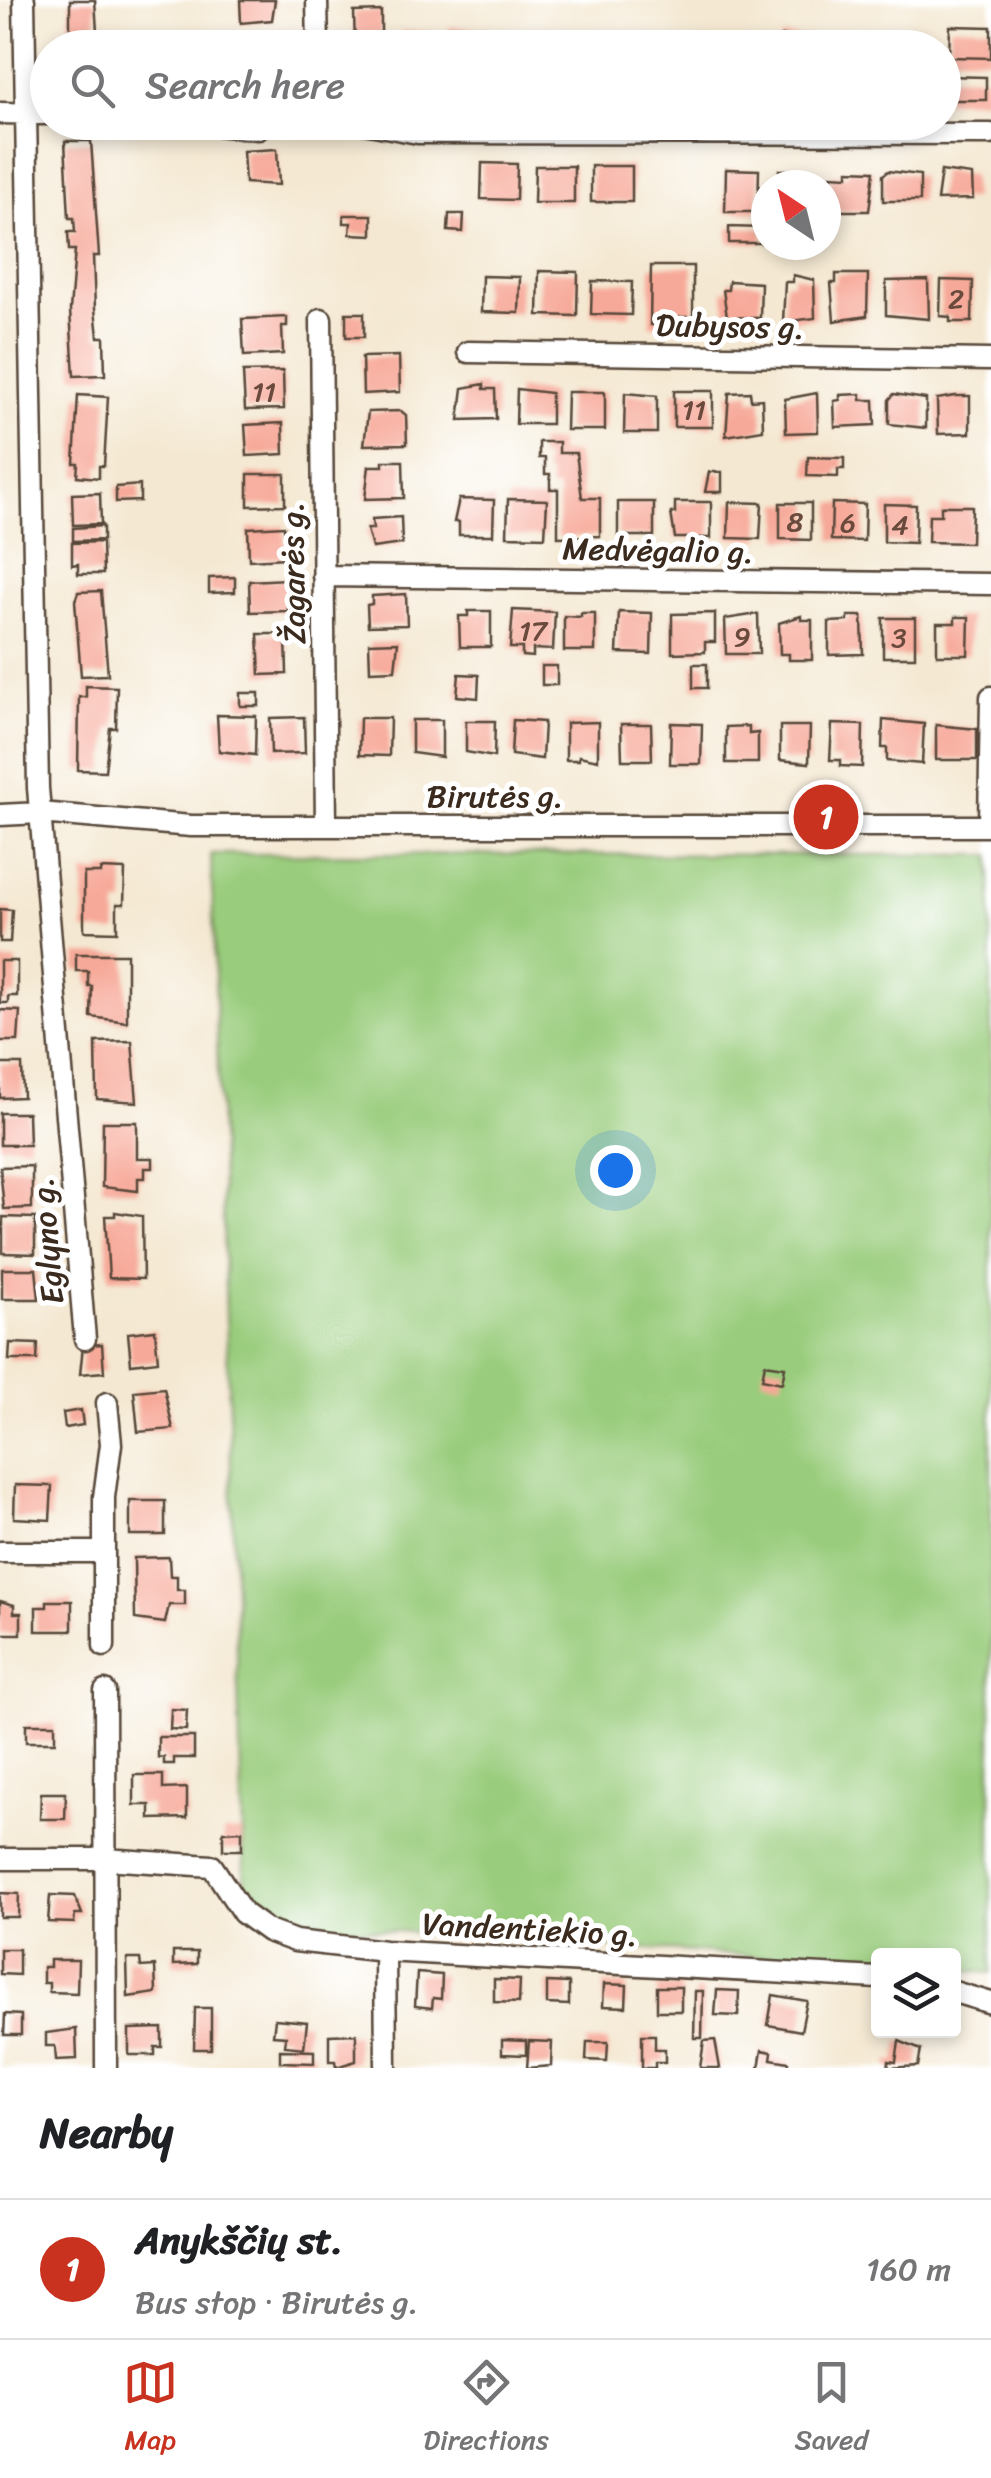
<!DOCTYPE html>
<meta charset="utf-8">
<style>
body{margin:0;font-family:Sriracha,sans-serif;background:#f6f6f6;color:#202124}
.controls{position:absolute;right:30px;bottom:30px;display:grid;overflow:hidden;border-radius:10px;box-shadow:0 5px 15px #0003}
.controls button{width:90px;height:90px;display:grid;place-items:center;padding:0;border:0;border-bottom:2px solid #e0e0e0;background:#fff;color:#202124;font:50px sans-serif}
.compass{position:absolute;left:751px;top:170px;width:90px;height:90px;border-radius:50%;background:#fff;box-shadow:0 5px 15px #0003;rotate:325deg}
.you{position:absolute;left:615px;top:1170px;width:35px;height:35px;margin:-25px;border:8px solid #fff;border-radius:50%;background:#1a73e8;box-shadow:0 0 0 15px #1a73e833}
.badge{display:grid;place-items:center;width:65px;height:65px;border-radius:50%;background:#c8321e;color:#fff;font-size:32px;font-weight:700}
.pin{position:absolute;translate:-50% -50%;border:5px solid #fff;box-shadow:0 2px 10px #0006}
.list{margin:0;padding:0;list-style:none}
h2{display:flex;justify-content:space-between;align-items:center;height:130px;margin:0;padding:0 40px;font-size:42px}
h2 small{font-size:32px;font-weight:400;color:#757577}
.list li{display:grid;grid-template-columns:65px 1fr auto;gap:30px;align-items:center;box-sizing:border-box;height:140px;padding:0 40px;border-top:2px solid #e0e0e0}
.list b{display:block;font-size:38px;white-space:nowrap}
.list p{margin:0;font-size:32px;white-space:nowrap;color:#757577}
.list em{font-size:32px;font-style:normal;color:#757577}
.icon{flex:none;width:55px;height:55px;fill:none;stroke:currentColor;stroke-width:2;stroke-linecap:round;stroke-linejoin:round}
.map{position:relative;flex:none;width:991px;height:2068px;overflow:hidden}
.search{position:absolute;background:#fff;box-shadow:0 5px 15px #0003;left:30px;right:30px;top:30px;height:110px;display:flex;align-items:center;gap:25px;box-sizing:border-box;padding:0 35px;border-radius:55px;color:#757577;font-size:38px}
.sheet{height:270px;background:#fff}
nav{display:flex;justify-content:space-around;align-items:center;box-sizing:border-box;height:140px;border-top:2px solid #e0e0e0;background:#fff;font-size:28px;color:#757577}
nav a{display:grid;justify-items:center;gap:5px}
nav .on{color:#c8321e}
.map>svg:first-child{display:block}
</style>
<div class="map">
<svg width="991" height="2068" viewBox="0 0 991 2068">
<rect width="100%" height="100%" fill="#fff"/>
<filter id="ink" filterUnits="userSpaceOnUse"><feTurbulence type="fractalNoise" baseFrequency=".01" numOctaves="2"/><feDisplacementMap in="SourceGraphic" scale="20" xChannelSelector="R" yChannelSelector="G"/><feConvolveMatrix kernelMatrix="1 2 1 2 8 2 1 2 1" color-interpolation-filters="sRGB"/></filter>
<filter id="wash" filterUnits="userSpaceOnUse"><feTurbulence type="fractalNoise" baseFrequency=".0048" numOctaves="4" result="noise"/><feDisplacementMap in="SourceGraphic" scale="40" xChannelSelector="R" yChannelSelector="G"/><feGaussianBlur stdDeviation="2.25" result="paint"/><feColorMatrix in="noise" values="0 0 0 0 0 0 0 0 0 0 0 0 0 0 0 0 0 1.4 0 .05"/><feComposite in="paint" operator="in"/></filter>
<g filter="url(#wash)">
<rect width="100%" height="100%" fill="#f4e8d2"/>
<path fill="#99cc7c" stroke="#6a7b4d" stroke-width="2.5" d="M211 854 991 855V1973L954 1970V1956H878V1965L270 1922 245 1900Z"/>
<g id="blocks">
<path fill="#f7a999" d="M70 0H95L98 48H70Z
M240 0H275L272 20 241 23Z
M381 11V48H355L354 12Z
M950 26 991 27V58L949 57Z
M449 27 489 28 488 48H448Z
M401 31H433V48H400Z
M501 32 533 33V48H501Z
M544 34 586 36 585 48H544Z
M272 35 273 48H245L244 37Z
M619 35 632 38V48H598L599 37Z
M781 36 823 38V48H780Z
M944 76 986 77V100H944Z
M65 141H91L99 256H93L95 309 98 337H104L105 375 74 376 70 310 75 250H69L68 232H75L74 218H69Z
M277 149 279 185 245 183 243 151Z
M482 163 517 164 516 200 481 199Z
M535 166H574V203H534Z
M591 166H632V202H591Z
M726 169 759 170 758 212H725Z
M779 170H805V174H814V185H779Z
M848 170 874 171 869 211H830L831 175 848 176Z
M888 171 920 175V201H883V175Z
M941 171 972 175 973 199 937 200Z
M449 214H464L463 232 448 231Z
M344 215H372V235L350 234 351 223H344Z
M729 227 763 228V243H729Z
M651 266H693V317H680V325H650Z
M539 271 578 272 577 316 538 315Z
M836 274H868L867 316 834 321 831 283H836Z
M793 275 814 280 815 318 783 322 785 282H793Z
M482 276 520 277 519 313 481 312Z
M928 280 929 319 886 315V281Z
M941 280 973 281 972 322H950V317L940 316Z
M592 281 632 282 631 315 591 314Z
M729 281 761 283 760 318 727 317 723 290H728Z
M346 313H364V337H346Z
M287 317V326H282L283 354 244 356 242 319Z
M399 356 400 392 363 394 362 357Z
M283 371 284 409 245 410 243 372Z
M484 384V389H495L496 419 459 420 463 388Z
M517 389 551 393V424H516Z
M674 391H713V427H674Z
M567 392H605V430H566Z
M750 392 751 400 762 399 763 430 726 436 729 393Z
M625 393 657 396V433H624Z
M817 393 818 432 786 433 785 399Z
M861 394V400H874L875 425 835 427 834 401 840 400V395Z
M894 394 926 399V428L889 424V400Z
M78 395 108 397 104 466H99V478L77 476 78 463H74Z
M955 396H970V433L938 434 937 399Z
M401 411 406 415 407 444 364 445 368 412Z
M283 423 284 454 247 456 245 425Z
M539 442H559V453H576L582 498H600V536L558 537V489H550V474H545V458H539Z
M808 457 844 458V469H838V477L807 476Z
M383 461H403L404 498 365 499 369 466H383Z
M709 472H722V492H705Z
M248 474H285V505L248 506Z
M140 485V501L116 502V487Z
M100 493 101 524 73 525 72 494Z
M459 499 494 500 493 535H459V522H454Z
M508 499 547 500 545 537 507 536Z
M618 502H654V536H618Z
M675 502H711V538H675L671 513H675Z
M729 502 762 503 760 539 728 538Z
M780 503H811V540L780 539Z
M832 503 865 504 864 541 831 540Z
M884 504 916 505 915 543 884 542Z
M941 506H972L971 543 928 542 929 515H941Z
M401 517 402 544 372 548 367 529H373L372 519Z
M103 526V540L73 541V528Z
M284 526 286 558 249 560 248 528Z
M102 542 103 574H78V564L72 565V543Z
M235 577V592L209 593V578Z
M287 579 288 611 250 612 249 581Z
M101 591 108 675 81 676 75 601 78 592Z
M406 594 407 625 368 626 367 605 372 604V596Z
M513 610 555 612 553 650 533 649V657L522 656V648H510Z
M468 611H491V647H460L459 616H468Z
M619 612 652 613 651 654 617 653Z
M581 613H595V651H564V616L581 617Z
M715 613V642H705V652L672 653V614Z
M758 614 759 654H726L725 619Z
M801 616V620H812V660H789V654H780L779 623Z
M848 616H862L863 654 829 655V622L848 621Z
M955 617H969L968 655H937V623H955Z
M883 618H915V657H883Z
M258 634H286L287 674 260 675Z
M398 642 395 670 370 671 369 643Z
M693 664H707V688H693Z
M542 666H557V685H542Z
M459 674 479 675 478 698 457 696Z
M86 686 117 687 116 728H110L105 771 78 770 79 697H86Z
M240 693H259V706H240Z
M217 715 256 716 255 755 219 751Z
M304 717 305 753 271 754 270 718Z
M360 718H390L389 756 359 755Z
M412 720H442V757L412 753Z
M513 720 544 722 542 759 511 755Z
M883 720 924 724 922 764 887 761V748H882Z
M466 721H495L494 757 466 752Z
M598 722V760L579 756V760H566V723Z
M671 723 702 724 701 764H670Z
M621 724H651L652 760H622Z
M832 724 863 725 862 767 840 766V760H830Z
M936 725 977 729V760H936Z
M749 726V734L758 733V763H726V727Z
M780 726H810L809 763 780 760Z
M101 869 125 870 124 904H117V932L84 931V873H101Z
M0 909 12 910 10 942H0Z
M76 954H127V1022L91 1017 92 986H88V971H76Z
M0 961H17V996H8V1003H0Z
M0 1010 20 1011 18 1041H0Z
M132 1041 137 1102 97 1099 96 1042Z
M0 1064H22L23 1097 0 1098Z
M0 1113H28L29 1145H0Z
M103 1122H137V1158H153V1168H145V1178H138V1191L102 1187Z
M32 1166V1208L4 1209 0 1167Z
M115 1212 142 1216 143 1279 109 1278 105 1216H115Z
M3 1217 35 1218V1254L3 1253Z
M2 1269H36L39 1299H2Z
M155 1330 158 1361 131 1364 128 1333Z
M10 1343 38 1344 37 1360H9Z
M102 1344 104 1372 80 1374 83 1346Z
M765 1364 785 1367 782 1383 762 1379Z
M164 1388 173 1429 138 1432 134 1391Z
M81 1410 83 1425 65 1428 63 1413Z
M15 1485 52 1486 50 1520 14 1518Z
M130 1501H165V1535H130Z
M169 1557 170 1576H177V1590H185V1605H169L165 1623 135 1619 134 1558Z
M0 1601 14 1605V1613H21V1634H0Z
M47 1601H72V1631H36V1607H47Z
M171 1709 187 1710 186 1730 170 1729Z
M26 1724H55V1742H26Z
M158 1737H194V1758H174V1764H164V1757L158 1758Z
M134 1775H163V1789L187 1788V1818L150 1819V1805H134Z
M41 1793H66L65 1819H40Z
M242 1831V1850H223V1832Z
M0 1893 19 1894 18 1917H0Z
M50 1895 75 1896 82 1914H75L74 1923 48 1922Z
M0 1949H19V1975L0 1974Z
M173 1952H197V1964L173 1965Z
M127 1959H140L141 1967 155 1966 156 1993 128 1997Z
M50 1960H78L77 1993 49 1992V1983H43V1967H50Z
M417 1973 442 1975 441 1999 433 1998 432 2008 415 2006Z
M494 1979 520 1980 519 2003 494 2002Z
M547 1982 569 1983V2005L547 2004Z
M604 1984 627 1985 626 2007 603 2006Z
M657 1987H681V2011H657Z
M717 1990 739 1991 738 2016 715 2015Z
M695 1991H703L702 2038H694Z
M773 1995 807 2001 801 2031 768 2025Z
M195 2008H211V2049H194Z
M5 2014 21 2015V2035H4Z
M275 2019 307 2022 304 2048 285 2046 286 2036 273 2035Z
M162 2028V2047H155V2055H129V2029Z
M76 2029 77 2059 56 2060 55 2046H46V2033Z
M356 2034V2061L336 2067 335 2061H329V2035Z
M642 2035H655V2049H665V2062H655V2068H642Z
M502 2040 526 2041V2055L502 2054Z
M715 2040 720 2068H700L704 2041Z
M529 2041 552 2042 551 2066 527 2068Z
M899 2041 921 2050 918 2066 888 2068 889 2061 896 2062Z
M587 2042H608L607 2061 586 2060Z
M280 2050 314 2051V2063L280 2062Z
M762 2050 772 2052 771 2059 789 2062 788 2068H759Z"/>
</g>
</g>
<g filter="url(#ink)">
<use href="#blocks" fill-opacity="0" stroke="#574639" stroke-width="2.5"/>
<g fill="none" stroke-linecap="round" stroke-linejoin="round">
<g stroke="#574639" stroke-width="25">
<path id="minor" d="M24 0 38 788 85 1339
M317 0 318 48
M0 113 48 114
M185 122 258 129
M358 122 418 133 991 134
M321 319 326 826
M468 352 991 360
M323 576 991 584
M0 815 40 813 191 826H991
M989 825 991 697
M0 1552H103
M104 1646V1497L111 1444 107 1403
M105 1691 106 2068
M0 1859H104L212 1866 243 1913 268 1931 295 1941 385 1951 878 1978
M385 1951 386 2068
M954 1992 991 2003"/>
</g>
<use href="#minor" stroke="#fff" stroke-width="20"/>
</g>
</g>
<g text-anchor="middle" stroke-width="10" stroke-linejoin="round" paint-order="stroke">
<g font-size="28" fill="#6a4a3d">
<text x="956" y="308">2</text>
<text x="264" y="401">11</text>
<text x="694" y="419">11</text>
<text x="795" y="531">8</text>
<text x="848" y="532">6</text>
<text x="900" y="534">4</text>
<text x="533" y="640">17</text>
<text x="742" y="646">9</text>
<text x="899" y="647">3</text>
</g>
<g font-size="32" fill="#3b2a1e" stroke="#fff">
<text transform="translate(730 326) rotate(1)" y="11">Dubysos g.</text>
<text transform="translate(658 550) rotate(1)" y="11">Medvėgalio g.</text>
<text transform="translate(293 573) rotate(-91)" y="11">Žagarės g.</text>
<text x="495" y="807">Birutės g.</text>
<text transform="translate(47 1241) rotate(-95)" y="11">Eglyno g.</text>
<text transform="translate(530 1929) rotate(3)" y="11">Vandentiekio g.</text>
</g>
</g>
</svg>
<div class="controls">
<button><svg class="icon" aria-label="layers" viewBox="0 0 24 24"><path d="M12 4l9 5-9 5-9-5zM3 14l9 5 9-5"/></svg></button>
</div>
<svg class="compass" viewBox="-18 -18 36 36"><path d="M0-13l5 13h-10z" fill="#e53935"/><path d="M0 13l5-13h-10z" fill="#757577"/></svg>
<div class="you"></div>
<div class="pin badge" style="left:826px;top:817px">1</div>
<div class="search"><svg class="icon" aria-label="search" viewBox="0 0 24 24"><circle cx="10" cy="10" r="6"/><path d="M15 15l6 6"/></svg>Search here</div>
</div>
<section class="sheet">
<h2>Nearby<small></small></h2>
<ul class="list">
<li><span class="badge">1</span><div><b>Anykščių st.</b><p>Bus stop · Birutės g.</p></div><em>160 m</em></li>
</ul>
</section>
<nav>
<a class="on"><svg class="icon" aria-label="map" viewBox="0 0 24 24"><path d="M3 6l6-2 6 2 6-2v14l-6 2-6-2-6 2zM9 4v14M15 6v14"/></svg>Map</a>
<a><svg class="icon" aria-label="directions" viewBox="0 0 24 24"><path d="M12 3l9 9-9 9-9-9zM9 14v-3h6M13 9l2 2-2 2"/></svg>Directions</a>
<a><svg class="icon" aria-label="saved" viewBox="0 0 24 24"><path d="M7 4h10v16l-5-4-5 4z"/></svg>Saved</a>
</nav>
